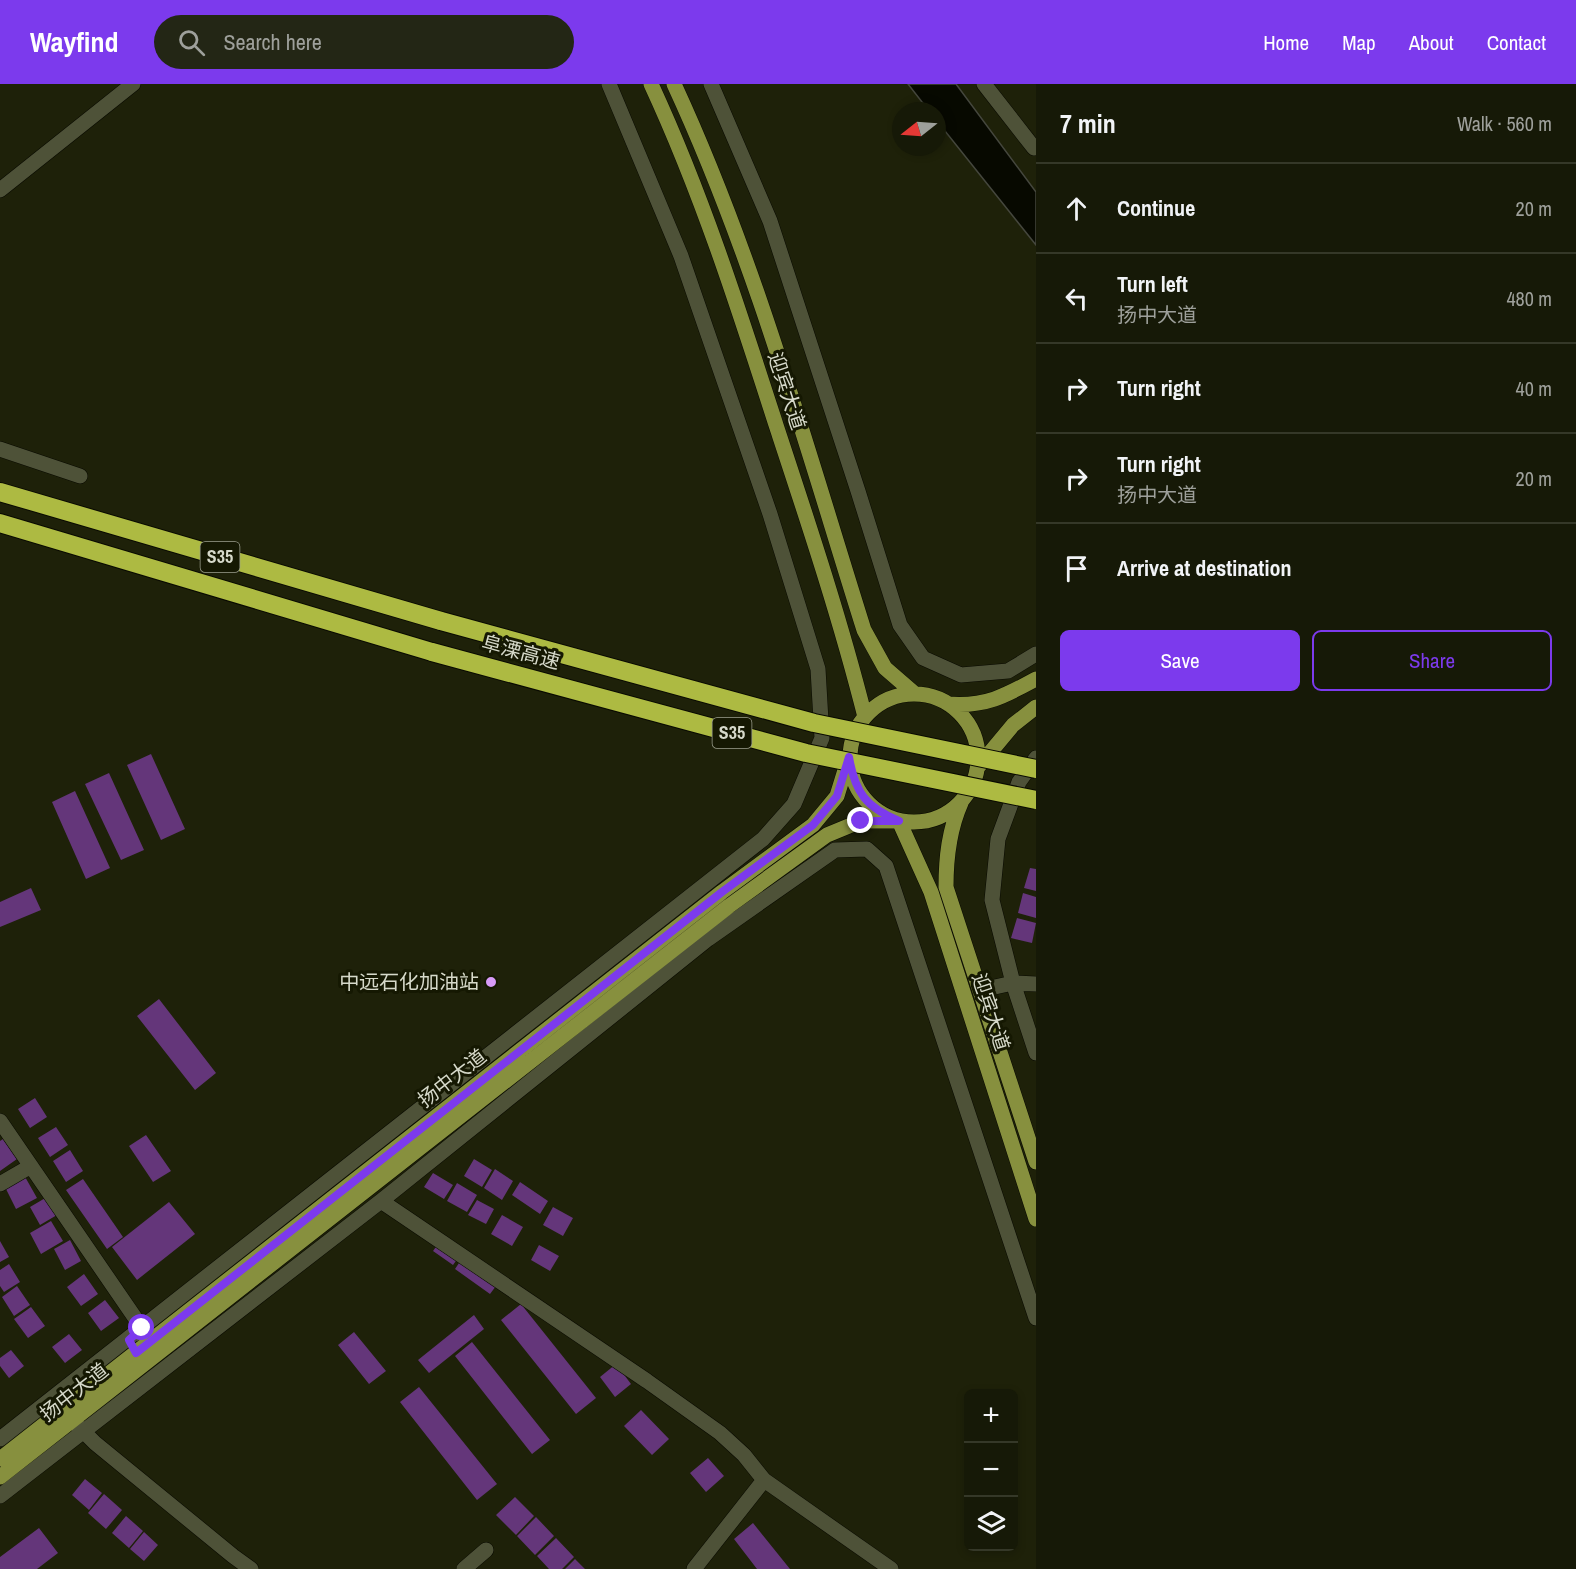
<!DOCTYPE html>
<meta charset="utf-8">
<style>
body{margin:0;font-family:"Archivo Narrow","Noto Sans SC",sans-serif;background:#232615;color:#f1f3f6}
.controls{position:absolute;right:18px;bottom:18px;display:grid;overflow:hidden;border-radius:9px;box-shadow:0 3px 9px #0003}
.controls button{width:54px;height:54px;display:grid;place-items:center;padding:0;border:0;border-bottom:2px solid #353828;background:#161907;color:#f1f3f6;font:30px sans-serif}
.compass{position:absolute;left:892px;top:18px;width:54px;height:54px;border-radius:50%;background:#161907;box-shadow:0 3px 9px #0003;rotate:253deg}
.stop{position:absolute;width:18px;height:18px;margin:-14px;border:4px solid #7c3aed;border-radius:50%;background:#fff}
.stop.end{background:#7c3aed;border-color:#fff;box-shadow:0 2px 6px #0008}
.list{margin:0;padding:0;list-style:none}
h2{display:flex;justify-content:space-between;align-items:center;height:78px;margin:0;padding:0 24px;font-size:26px}
h2 small{font-size:20px;font-weight:400;color:#9ea09b}
.list li{display:grid;grid-template-columns:39px 1fr auto;gap:18px;align-items:center;box-sizing:border-box;height:90px;padding:0 24px;border-top:2px solid #353828}
.list b{display:block;font-size:22px;white-space:nowrap}
.list p{margin:0;font-size:20px;white-space:nowrap;color:#9ea09b}
.list em{font-size:20px;font-style:normal;color:#9ea09b}
.actions{display:flex;gap:12px;padding:18px 24px}
.actions a{flex:1;padding:14px 0;border:2px solid #7c3aed;border-radius:9px;text-align:center;font-size:21px;color:#7c3aed}
.actions .main{background:#7c3aed;color:#fff}
.icon{flex:none;width:33px;height:33px;fill:none;stroke:currentColor;stroke-width:2;stroke-linecap:round;stroke-linejoin:round}
.map{position:relative;flex:none;width:1036px;height:1485px;overflow:hidden}
header{display:flex;align-items:center;gap:36px;box-sizing:border-box;height:84px;padding:0 30px;background:#7c3aed;color:#fff}
header strong{font-size:28px}
nav{display:flex;gap:33px;margin-inline-start:auto;font-size:21px}
.search{width:420px;height:54px;background:#232615;display:flex;align-items:center;gap:15px;box-sizing:border-box;padding:0 21px;border-radius:33px;color:#9ea09b;font-size:22px}
main{display:flex}
aside{flex:1;background:#161907}
.map>svg:first-child{display:block}
</style>
<header>
<strong>Wayfind</strong>
<div class="search"><svg class="icon" aria-label="search" viewBox="0 0 24 24"><circle cx="10" cy="10" r="6"/><path d="M15 15l6 6"/></svg>Search here</div>
<nav><a>Home</a><a>Map</a><a>About</a><a>Contact</a></nav>
</header>
<main>
<div class="map">
<svg width="1036" height="1485" viewBox="0 0 1036 1485">
<rect width="100%" height="100%" fill="#1e2109"/>
<path fill="#070900" stroke="#45473d" stroke-width="1.5" d="M908 0H956L1036 108V161L937 37V27H929Z"/>
<path fill="#64367a" d="M151 670 185 745 161 756 127 681Z
M109 689 144 766 121 776 85 700Z
M75 707 110 784 86 795 52 718Z
M1030 784 1036 785V807L1024 804Z
M31 804 41 826 0 843V818Z
M1023 809 1036 813V834L1018 829Z
M1017 834 1036 839 1032 859 1011 854Z
M159 915 216 989 195 1006 137 932Z
M35 1014 47 1033 30 1044 18 1025Z
M56 1043 68 1061 50 1073 38 1054Z
M146 1051 171 1087 153 1098 129 1062Z
M3 1055 17 1075 0 1087V1057Z
M70 1066 83 1087 66 1098 53 1077Z
M474 1075 492 1086 482 1103 464 1092Z
M495 1085 513 1097 502 1116 484 1104Z
M433 1089 453 1101 444 1115 424 1103Z
M24 1091 37 1114 16 1125 4 1101Z
M83 1095 123 1153 107 1165 66 1106Z
M520 1098 548 1117 540 1130 512 1111Z
M457 1099 477 1111 467 1128 447 1117Z
M47 1113 57 1131 40 1141 30 1123Z
M477 1116 494 1125 486 1140 468 1131Z
M169 1118 195 1150 137 1196 112 1163Z
M553 1123 573 1134 563 1152 543 1141Z
M502 1131 523 1143 512 1162 491 1150Z
M51 1137 63 1157 41 1170 30 1149Z
M70 1156 81 1177 65 1186 54 1165Z
M0 1157 9 1173 0 1178Z
M438 1160 458 1174 453 1181 433 1167Z
M539 1161 559 1172 550 1187 531 1176Z
M461 1176 496 1202 490 1210 455 1185Z
M9 1180 20 1198 4 1208 0 1202V1186Z
M84 1190 98 1210 81 1222 67 1203Z
M17 1202 30 1221 14 1232 2 1213Z
M105 1216 119 1234 101 1247 88 1229Z
M521 1220 596 1314 576 1330 501 1236Z
M31 1223 45 1242 28 1254 14 1235Z
M474 1231 484 1245 429 1289 418 1276Z
M354 1248 386 1287 369 1300 338 1261Z
M69 1250 82 1266 65 1279 52 1263Z
M472 1258 550 1356 532 1370 455 1272Z
M11 1266 24 1282 9 1294 0 1282V1274Z
M616 1280 631 1300 615 1313 600 1293Z
M419 1303 497 1400 477 1416 400 1318Z
M641 1326 669 1355 652 1371 624 1342Z
M708 1374 724 1392 706 1408 690 1389Z
M85 1395 102 1409 89 1426 72 1411Z
M104 1410 122 1426 106 1445 88 1429Z
M515 1413 534 1432 516 1451 496 1431Z
M126 1432 143 1447 129 1464 112 1449Z
M536 1433 554 1452 535 1471 517 1452Z
M753 1439 790 1485H757L734 1455Z
M39 1444 58 1469 37 1485H0V1473Z
M144 1448 158 1461 144 1477 130 1465Z
M556 1454 574 1473 562 1485H549L537 1472Z
M575 1475 585 1485H565Z"/>
<g fill="none" stroke-linecap="round" stroke-linejoin="round">
<g stroke="#090a00" stroke-width="16">
<path id="minor" d="M711 0 770 137 858 407 900 541 923 574 961 591 1008 587 1036 570
M984 0 1034 64
M0 106 133 0
M0 365 80 392
M1036 674 1019 698 998 755 992 816 1013 899 1036 969
M981 906 1013 899 1036 900
M0 1037 142 1244 135 1250
M0 1100 31 1082
M381 1117 647 1297 720 1349 744 1371 764 1396 891 1485
M76 1340 95 1359 233 1472 251 1485
M0 1355 763 755 794 720 822 654 818 585 770 430 681 172 609 0
M0 1412 381 1117 708 855 835 766 867 765 886 782 1036 1234
M464 1485 486 1466
M694 1485 764 1396"/>
</g>
<g stroke="#090a00" stroke-width="16">
<path id="major" d="M651 0C702 110 739 226 776 341 808 438 840 534 865 633
M674 0C755 175 806 362 864 546L885 584 915 610
M850 674a64 64 0 1 1 128 0a64 64 0 1 1-128 0Z
M948 620C985 623 1005 612 1036 595
M978 683 1013 641 1036 623
M961 719C949 746 946 773 946 803L1036 1078
M0 1375 722 808 813 741 837 712 849 673
M0 1393 729 822 827 751 861 737H899L931 808 1036 1135"/>
</g>
<g stroke="#090a00" stroke-width="20">
<path id="highway" d="M0 408 441 537
M0 439 432 568"/>
</g>
<use href="#minor" stroke="#4e5238" stroke-width="15"/>
<use href="#major" stroke="#87903e" stroke-width="15"/>
<use href="#highway" stroke="#adba42" stroke-width="18"/>
<g stroke="#090a00" stroke-width="20" stroke-linecap="butt">
<path id="highway-bridge" d="M441 537 814 639 1036 685
M432 568 806 669 1036 716"/>
</g>
<use href="#highway-bridge" stroke="#adba42" stroke-width="18"/>
</g>
<g fill="none" stroke-linecap="round" stroke-linejoin="round">
<path stroke="#7c3aed" stroke-width="8" d="M142 1244 129 1256 136 1269 722 808 813 741 837 712 849 673C855 709 866 723 899 737H861"/>
</g>
<circle fill="#d89bf8" stroke="#151802" stroke-width="2" cx="491" cy="898" r="6"/>
<g text-anchor="middle" stroke-width="6" stroke-linejoin="round" paint-order="stroke">
<g fill="#151802" stroke="#9c9f8e" stroke-width="1.5">
<rect x="200.5" y="458" width="39" height="30" rx="4.5"/>
<rect x="712.5" y="634" width="39" height="30" rx="4.5"/>
</g>
<g font-size="18" font-weight="bold" fill="#d6d9ca">
<text x="220" y="479">S35</text>
<text x="732" y="655">S35</text>
</g>
<g font-size="20" fill="#d6d9ca" stroke="#151802">
<text transform="translate(787 307) rotate(72)" y="7">迎宾大道</text>
<text transform="translate(521 568) rotate(15)" y="7">阜溧高速</text>
<text transform="translate(991 928) rotate(72)" y="7">迎宾大道</text>
<text transform="translate(452 994) rotate(-38)" y="7">扬中大道</text>
<text transform="translate(74 1308) rotate(-38)" y="7">扬中大道</text>
</g>
<g font-size="20" fill="#d6d9ca" stroke="#151802" text-anchor="end">
<text x="479" y="905">中远石化加油站</text>
</g>
</g>
</svg>
<div class="controls">
<button>+</button>
<button>−</button>
<button><svg class="icon" aria-label="layers" viewBox="0 0 24 24"><path d="M12 4l9 5-9 5-9-5zM3 14l9 5 9-5"/></svg></button>
</div>
<svg class="compass" viewBox="-18 -18 36 36"><path d="M0-13l5 13h-10z" fill="#e53935"/><path d="M0 13l5-13h-10z" fill="#9ea09b"/></svg>
<div class="stop" style="left:142px;top:1244px"></div>
<div class="stop end" style="left:861px;top:737px"></div>
</div>
<aside>
<h2>7 min<small>Walk · 560 m</small></h2>
<ul class="list">
<li><svg class="icon" aria-label="ahead" viewBox="0 0 24 24"><path d="M12 20V5M6 11l6-6 6 6"/></svg><div><b>Continue</b></div><em>20 m</em></li>
<li><svg class="icon" aria-label="left" viewBox="0 0 24 24"><path d="M17 20v-9H6M10 6l-5 5 5 5"/></svg><div><b>Turn left</b><p>扬中大道</p></div><em>480 m</em></li>
<li><svg class="icon" aria-label="right" viewBox="0 0 24 24"><path d="M7 20v-9h11M14 6l5 5-5 5"/></svg><div><b>Turn right</b></div><em>40 m</em></li>
<li><svg class="icon" aria-label="right" viewBox="0 0 24 24"><path d="M7 20v-9h11M14 6l5 5-5 5"/></svg><div><b>Turn right</b><p>扬中大道</p></div><em>20 m</em></li>
<li><svg class="icon" aria-label="arrive" viewBox="0 0 24 24"><path d="M6 21V4h12l-3 4 3 4H6"/></svg><div><b>Arrive at destination</b></div></li>
</ul>
<div class="actions"><a class="main">Save</a><a>Share</a></div>
</aside>
</main>
